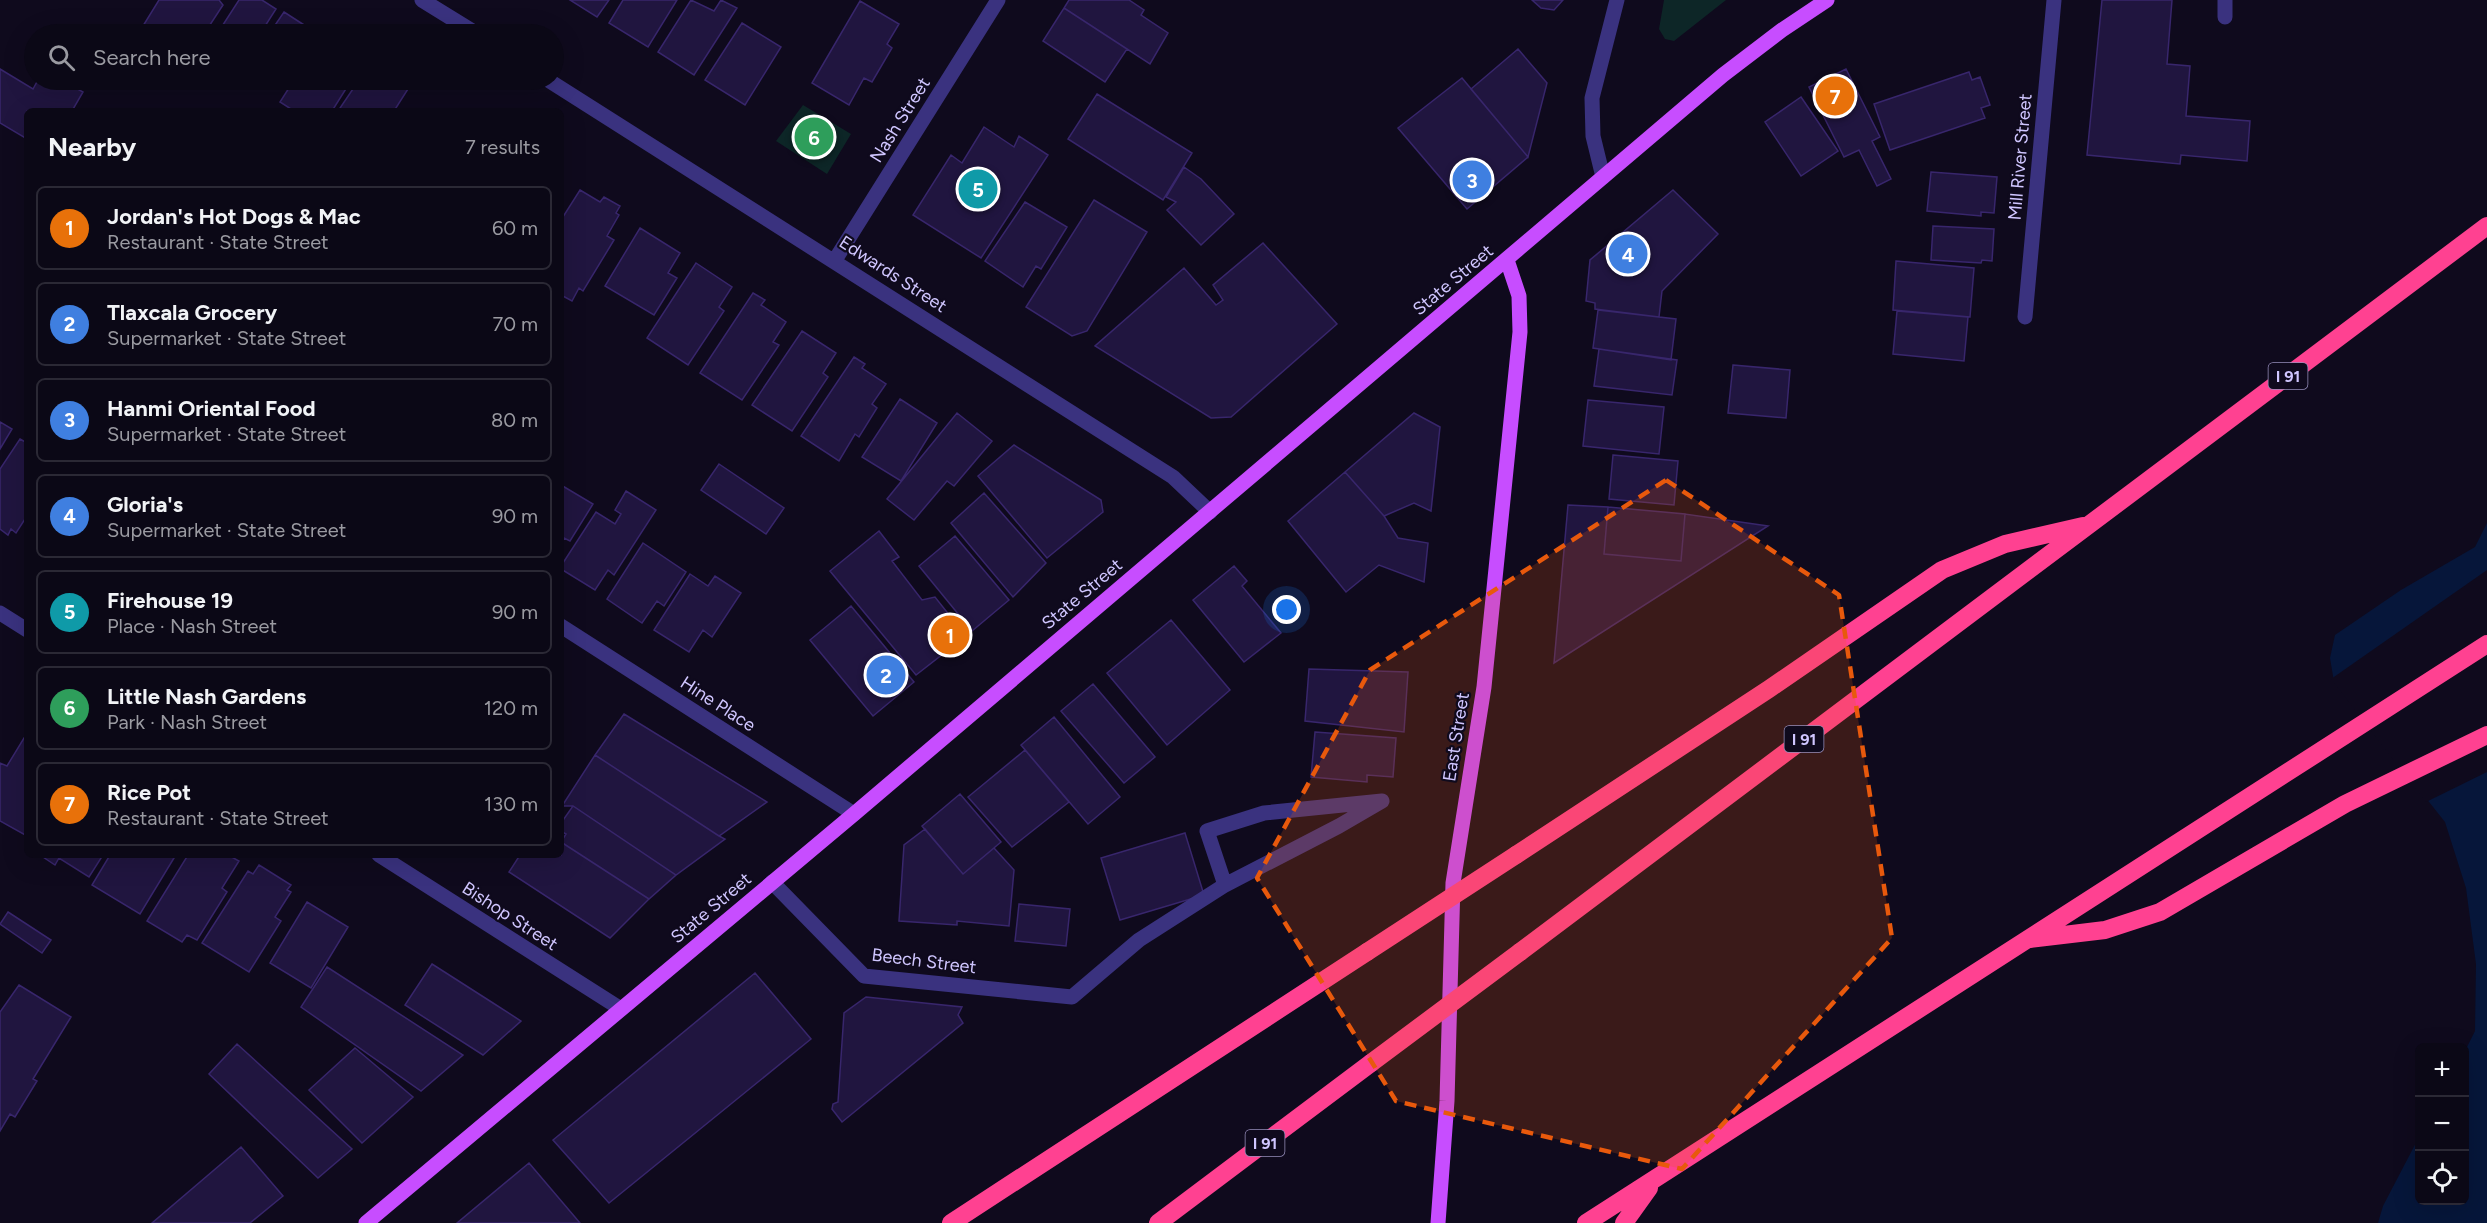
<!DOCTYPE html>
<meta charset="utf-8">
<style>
body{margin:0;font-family:Figtree,sans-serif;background:#191623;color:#f1f3f6}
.controls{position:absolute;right:18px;bottom:18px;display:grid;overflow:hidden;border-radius:9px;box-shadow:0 6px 24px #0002}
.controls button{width:54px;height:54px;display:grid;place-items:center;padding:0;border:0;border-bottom:2px solid #2b2935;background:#0b0816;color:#f1f3f6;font:30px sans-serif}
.you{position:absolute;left:1287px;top:610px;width:21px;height:21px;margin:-15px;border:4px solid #fff;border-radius:50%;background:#1a73e8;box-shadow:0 0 0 9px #1a73e833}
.badge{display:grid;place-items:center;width:39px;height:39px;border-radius:50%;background:#8c9099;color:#fff;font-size:20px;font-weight:700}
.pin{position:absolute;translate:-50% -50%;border:3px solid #fff;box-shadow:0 2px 6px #0006}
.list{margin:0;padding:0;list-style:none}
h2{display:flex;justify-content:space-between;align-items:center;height:78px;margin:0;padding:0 24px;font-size:26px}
h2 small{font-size:20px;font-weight:400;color:#9a9aa1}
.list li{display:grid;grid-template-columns:39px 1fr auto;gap:18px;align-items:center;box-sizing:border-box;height:84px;margin:0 12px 12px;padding:0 12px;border:2px solid #2b2935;border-radius:9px}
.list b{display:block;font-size:22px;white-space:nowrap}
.list p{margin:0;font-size:20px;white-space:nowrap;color:#9a9aa1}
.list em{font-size:20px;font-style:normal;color:#9a9aa1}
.icon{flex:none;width:33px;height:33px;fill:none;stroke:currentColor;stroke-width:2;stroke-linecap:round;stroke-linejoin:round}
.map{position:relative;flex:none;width:2487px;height:1223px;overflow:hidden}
.search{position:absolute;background:#0b0816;box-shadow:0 6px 24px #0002;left:24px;top:24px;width:540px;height:66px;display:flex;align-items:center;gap:15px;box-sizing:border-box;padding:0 21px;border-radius:33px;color:#9a9aa1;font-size:22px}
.panel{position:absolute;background:#0b0816;box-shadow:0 6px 24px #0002;left:24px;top:108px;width:540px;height:750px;border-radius:9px}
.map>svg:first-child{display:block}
</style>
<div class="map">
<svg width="2487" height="1223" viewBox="0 0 2487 1223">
<rect width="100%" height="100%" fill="#0f0a1d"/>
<path fill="#0d2627" d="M1664 0H1726L1674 41 1665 39 1659 29Z
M803 105 851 134 827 174 776 141Z"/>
<path fill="#06163a" d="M2487 523V1223H2378L2383 1206 2419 1137 2420 1200H2464V1053L2475 1031 2476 964 2466 888 2445 822 2334 682 2330 658 2335 635 2401 590 2475 547Z"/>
<path fill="#0f0a1d" d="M2487 570V772L2426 802 2331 679Z"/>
<path fill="#20153f" stroke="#38266c" stroke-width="1.5" d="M159 0H219L223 5 204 34H138Z
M239 0H262L276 9 260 34H217Z
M570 0H609L597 17Z
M623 0H677L648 47 609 23Z
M691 0 714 11 721 0 737 8 694 75 658 52Z
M1069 0H1129L1144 10 1141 15 1168 33 1150 64 1064 8Z
M1532 0H1563L1554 10 1541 8Z
M2102 0H2172L2167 64 2190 66 2186 116 2250 121 2247 161 2181 155 2180 164 2087 155Z
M860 1 899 24 887 44 892 48 872 82 864 78 849 105 812 83Z
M1064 8 1127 49 1105 82 1043 41Z
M284 12 315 32 313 34H269Z
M742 23 781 47 745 105 705 80Z
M1518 49 1547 83 1528 157 1471 89Z
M0 69 33 89 38 80H62L83 92 72 111H27V139L0 123Z
M1846 69 1880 137 1872 141 1891 179 1877 186 1859 150 1844 157 1809 87Z
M1969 72 1972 80 1980 77 1990 105 1981 108 1985 118 1890 150 1874 104Z
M1462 78 1528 157 1467 209 1398 128Z
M264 80H284L278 89Z
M294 80H345L349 84 332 111H294L280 102Z
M359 80H393L408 89 394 111H338Z
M1097 94 1192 153 1163 200 1068 139Z
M1801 97 1838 151 1801 176 1765 122Z
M984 127 1014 147 1019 136 1048 155 981 258 913 215 951 155 962 163Z
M1184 167 1201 179 1234 214 1201 245 1167 210 1176 202 1166 197Z
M1931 172 1997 177 1994 213 1981 212V216L1927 211Z
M580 190 600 202 604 197 620 206 616 213 619 215 607 236 614 240 583 291 579 288 572 301 561 295V220Z
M1673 190 1718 234 1662 291 1659 317 1595 309V303L1586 301 1590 260Z
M1094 200 1147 232 1087 331 1072 336 1026 307Z
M1025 202 1067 227 1041 269 1036 266 1023 287 985 261Z
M1933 226 1994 229 1992 261 1982 260 1981 263 1931 260Z
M640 228 680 253 668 273 677 278 654 315 605 286Z
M1263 243 1337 324 1231 417 1211 418 1095 346 1184 268 1216 305 1223 300 1213 285Z
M1896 261 1974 268 1970 317 1893 310Z
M696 263 732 287 719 307 724 311 688 365 647 338Z
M753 293 765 300 761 305 786 322 773 342 779 345 742 400 700 373Z
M1598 310 1676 319 1671 360 1593 348Z
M1897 311 1968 317 1964 361 1893 354Z
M802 331 836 353 823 373 828 377 792 431 752 405Z
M1599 349 1677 360 1672 395 1594 386Z
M854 357 865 364 862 368 886 384 872 404 877 408 859 437 855 434 839 461 801 436Z
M1733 365 1790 370 1786 418 1728 413Z
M900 399 937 423 901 481 862 457Z
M1588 400 1664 407 1659 454 1583 446Z
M957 413 992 441 954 486 947 481 914 520 887 499Z
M1414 413 1440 427 1431 511 1414 503 1384 516 1345 472Z
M0 422 12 429 0 449Z
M20 439 27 443V516L16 533 11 529 8 535 0 529V469Z
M1014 445 1101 500 1103 512 1047 558 978 476Z
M1613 455 1678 461 1674 505 1609 499Z
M719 464 784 508 766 534 701 490Z
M1345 472 1384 516 1398 538 1428 543 1424 582 1379 565 1346 592 1288 521Z
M561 485 593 504 570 541 564 538 561 543Z
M626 491 656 510 614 575 608 570 595 590 561 569V566L596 512 615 524 621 514 615 510Z
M984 493 1046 563 1013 597 951 523Z
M1568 505 1608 507 1604 554 1681 561 1685 514 1768 526 1554 663Z
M1608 507 1685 514 1681 561 1604 554Z
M879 531 899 557 892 561 922 600 935 597 966 636 916 675 830 571Z
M955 536 1009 600 972 631 919 566Z
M643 543 686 572 664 606 657 601 642 623 607 599Z
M1234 566 1247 581 1242 586 1281 633 1244 662 1193 600Z
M690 574 708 586 715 576 741 593 712 637 703 630 689 652 654 630Z
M851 606 914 682 873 716 810 640Z
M1171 620 1230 690 1167 745 1107 673Z
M1309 669 1408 672 1404 732 1305 721Z
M1093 684 1155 757 1124 783 1061 711Z
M624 714 767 802 719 836 595 755Z
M1054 717 1120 797 1088 824 1021 745Z
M1315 732 1396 738 1393 777 1367 775V782L1311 777Z
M24 738 27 740V836L0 821V763L7 766Z
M1025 750 1069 802 1012 847 968 797Z
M595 755 719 836 725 839 676 875 573 806H562Z
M960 794 1001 842 963 874 922 826Z
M573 806 676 875 649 899 561 842 566 834 561 831V823Z
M925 829 963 874 994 848 1014 870 1009 926 957 921V925L899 921 904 845Z
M1185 833 1204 895 1120 920 1101 858Z
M561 842 649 899 610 938 509 872 520 855H561Z
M40 855H103L89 877 59 858 55 865Z
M110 855H168L174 858 140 914 92 885Z
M188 855H228L239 861 222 888 227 892 197 940 187 935 182 942 147 921Z
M259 865 291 885 287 890 291 892 275 917 281 921 249 972 202 943 248 871 253 874Z
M307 902 348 927 311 988 270 963Z
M1019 904 1070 909 1066 946 1015 941Z
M8 912 51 940 42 953 0 924Z
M432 964 493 1003 521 1021 483 1055 405 1005Z
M327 967 463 1055 421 1091 301 1007Z
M755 973 811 1039 609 1203 553 1140Z
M19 985 71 1017 33 1079 37 1081 15 1117 10 1114 0 1131V1012Z
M866 997 962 1007 958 1015 963 1023 842 1122 832 1109 833 1104 838 1102 844 1013Z
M237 1044 352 1149 318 1178 209 1074Z
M355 1048 413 1097 362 1143 309 1090Z
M241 1147 283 1196 250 1223H152Z
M529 1163 580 1223H457Z"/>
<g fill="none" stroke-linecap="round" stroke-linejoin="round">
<path stroke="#3a327f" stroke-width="15" d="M422 0 477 34
M2225 0V17
M548 80 1173 477 1210 512
M1603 177 1593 136 1592 98 1617 0
M835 260 998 0
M2025 317 2054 0
M0 613 27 630
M561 626 854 814
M379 855 621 1009
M772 882 864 976 1072 997 1139 940 1225 885 1339 826 1382 801 1264 813 1207 831 1225 885"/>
<path stroke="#c74dff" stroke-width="15" d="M366 1223 854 814 1723 75 1782 30 1827 0
M1438 1223 1447 1101 1453 883 1484 687 1520 332 1519 296 1507 260"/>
<path stroke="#ff4191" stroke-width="18" d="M1516 855 1769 689 1942 570 2005 544 2083 526
M2030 939 2105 930 2160 912 2345 804 2487 735
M1520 952 2487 226
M951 1223 1367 952
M1158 1223 1371 1063
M1586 1223 2487 644
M1624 1223 1649 1188"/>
<path stroke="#ff4191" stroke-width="18" d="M1367 952 1516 855
M1371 1063 1520 952"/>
</g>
<path fill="#e8590c" fill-opacity="0.2" stroke="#e8590c" stroke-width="4.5" stroke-dasharray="12 8" stroke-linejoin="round" d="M1666 480 1839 595 1892 938 1682 1169 1396 1101 1257 878 1370 670Z"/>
<g text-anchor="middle" stroke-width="4.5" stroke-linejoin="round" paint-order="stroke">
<g fill="#0f0a1d" stroke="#968ebb" stroke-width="1.5">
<rect x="2268.5" y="363" width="39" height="26" rx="4.5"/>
<rect x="1784.5" y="726" width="39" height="26" rx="4.5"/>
<rect x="1245.5" y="1130" width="39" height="26" rx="4.5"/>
</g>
<g font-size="16" font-weight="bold" fill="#d0c6ff">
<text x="2288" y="382">I 91</text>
<text x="1804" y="745">I 91</text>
<text x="1265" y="1149">I 91</text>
</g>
<g font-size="18" fill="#d0c6ff" stroke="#0f0a1d">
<text transform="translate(900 120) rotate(-58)" y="6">Nash Street</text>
<text transform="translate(2020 157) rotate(-85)" y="6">Mill River Street</text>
<text transform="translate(893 274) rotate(33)" y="6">Edwards Street</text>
<text transform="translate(1453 280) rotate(-40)" y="6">State Street</text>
<text transform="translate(1082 594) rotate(-40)" y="6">State Street</text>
<text transform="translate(718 704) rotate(33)" y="6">Hine Place</text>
<text transform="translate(1456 737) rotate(-81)" y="6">East Street</text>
<text transform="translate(711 908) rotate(-40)" y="6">State Street</text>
<text transform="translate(510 916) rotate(33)" y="6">Bishop Street</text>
<text transform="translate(924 961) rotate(7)" y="6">Beech Street</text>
</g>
</g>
</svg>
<div class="controls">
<button>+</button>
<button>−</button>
<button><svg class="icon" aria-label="locate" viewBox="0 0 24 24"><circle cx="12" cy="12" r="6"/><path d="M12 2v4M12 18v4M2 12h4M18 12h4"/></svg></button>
</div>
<div class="you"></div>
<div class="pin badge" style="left:950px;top:635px;background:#e8710a">1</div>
<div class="pin badge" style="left:886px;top:675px;background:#3f7fe0">2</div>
<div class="pin badge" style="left:1472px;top:180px;background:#3f7fe0">3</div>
<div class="pin badge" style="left:1628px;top:254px;background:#3f7fe0">4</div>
<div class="pin badge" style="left:978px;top:189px;background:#0f9aa8">5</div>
<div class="pin badge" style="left:814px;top:137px;background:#2e9e5b">6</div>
<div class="pin badge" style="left:1835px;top:96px;background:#e8710a">7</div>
<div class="search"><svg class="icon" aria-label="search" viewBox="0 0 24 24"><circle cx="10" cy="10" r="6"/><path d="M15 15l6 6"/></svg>Search here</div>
<section class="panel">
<h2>Nearby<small>7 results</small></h2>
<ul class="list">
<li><span class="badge" style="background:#e8710a">1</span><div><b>Jordan's Hot Dogs &amp; Mac</b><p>Restaurant · State Street</p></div><em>60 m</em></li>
<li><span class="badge" style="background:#3f7fe0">2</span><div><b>Tlaxcala Grocery</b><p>Supermarket · State Street</p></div><em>70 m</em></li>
<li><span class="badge" style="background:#3f7fe0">3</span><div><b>Hanmi Oriental Food</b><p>Supermarket · State Street</p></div><em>80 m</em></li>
<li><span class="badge" style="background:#3f7fe0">4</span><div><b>Gloria's</b><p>Supermarket · State Street</p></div><em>90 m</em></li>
<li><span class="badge" style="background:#0f9aa8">5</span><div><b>Firehouse 19</b><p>Place · Nash Street</p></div><em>90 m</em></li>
<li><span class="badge" style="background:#2e9e5b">6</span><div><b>Little Nash Gardens</b><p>Park · Nash Street</p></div><em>120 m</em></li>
<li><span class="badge" style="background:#e8710a">7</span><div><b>Rice Pot</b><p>Restaurant · State Street</p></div><em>130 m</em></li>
</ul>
</section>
</div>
